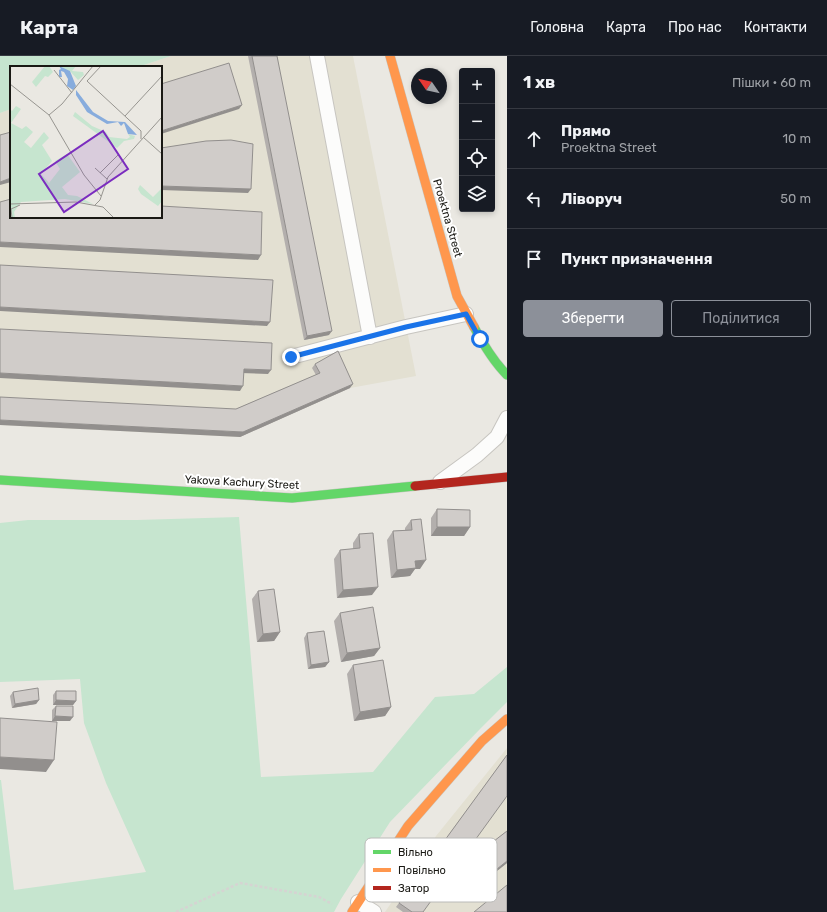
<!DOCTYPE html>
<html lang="uk">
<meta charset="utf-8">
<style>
body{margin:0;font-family:Rubik,sans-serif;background:#20242c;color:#f1f3f6}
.controls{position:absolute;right:12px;top:12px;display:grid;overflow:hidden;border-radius:4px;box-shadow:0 2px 6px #0003}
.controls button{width:36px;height:36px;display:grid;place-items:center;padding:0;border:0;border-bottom:1px solid #363941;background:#171b24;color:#f1f3f6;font:20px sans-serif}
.compass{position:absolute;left:411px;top:12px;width:36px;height:36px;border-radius:50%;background:#171b24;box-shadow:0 2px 6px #0003;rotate:304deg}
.stop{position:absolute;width:12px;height:12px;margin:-9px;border:3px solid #1a73e8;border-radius:50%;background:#fff}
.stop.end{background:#1a73e8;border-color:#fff;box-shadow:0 1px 4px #0008}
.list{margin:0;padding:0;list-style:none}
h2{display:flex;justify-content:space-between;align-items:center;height:52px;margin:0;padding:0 16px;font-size:17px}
h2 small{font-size:13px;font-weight:400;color:#9ea1a6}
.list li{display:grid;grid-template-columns:26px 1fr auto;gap:12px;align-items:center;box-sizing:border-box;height:60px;padding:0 16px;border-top:1px solid #363941}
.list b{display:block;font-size:15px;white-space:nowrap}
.list p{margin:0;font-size:13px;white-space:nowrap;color:#9ea1a6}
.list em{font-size:13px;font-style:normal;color:#9ea1a6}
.actions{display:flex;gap:8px;padding:12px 16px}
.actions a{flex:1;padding:9px 0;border:1px solid #8c9099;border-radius:4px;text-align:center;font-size:14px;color:#8c9099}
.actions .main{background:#8c9099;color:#fff}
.icon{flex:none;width:22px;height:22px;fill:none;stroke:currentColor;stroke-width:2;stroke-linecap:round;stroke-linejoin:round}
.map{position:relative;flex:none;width:507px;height:856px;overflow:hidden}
header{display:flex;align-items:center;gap:24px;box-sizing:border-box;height:56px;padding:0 20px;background:#171b24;border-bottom:1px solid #363941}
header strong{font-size:19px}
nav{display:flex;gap:22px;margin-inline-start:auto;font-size:14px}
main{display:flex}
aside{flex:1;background:#171b24}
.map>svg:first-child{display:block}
</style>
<header>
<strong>Карта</strong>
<nav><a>Головна</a><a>Карта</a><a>Про нас</a><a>Контакти</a></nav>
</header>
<main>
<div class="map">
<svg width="507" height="856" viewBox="0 0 507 856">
<rect width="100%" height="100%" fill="#eae8e2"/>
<path fill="#e3e0d2" d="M171 0H353L416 320 350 332 240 381 0 369V57L11 53V161H161V11H138Z
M507 692V856H385L436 780Z"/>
<path fill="#c6e5cf" d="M0 0H171L138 11H11V53L0 57Z
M239 461 261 721 373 716 435 641 474 638 507 611V646L480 673 390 766 341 843 334 856H0V724H1L14 834 146 816 106 727 84 667 80 623 0 626V467L28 464H137Z"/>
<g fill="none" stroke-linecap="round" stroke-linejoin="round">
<g stroke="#c7c5c0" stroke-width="16">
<path id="lane" d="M317 0 370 281
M291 301 406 271 466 258
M440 426 477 399 497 381 507 362
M358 846 374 856"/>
</g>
<g stroke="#c7c5c0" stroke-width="10">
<path id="fast" d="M474 271C483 288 493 305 507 319
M0 424 292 442 415 430"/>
</g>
<g stroke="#c7c5c0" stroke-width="10">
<path id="slow" d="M390 0 457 240 474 271
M352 856 408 770 482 685 507 663"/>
</g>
<g stroke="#c7c5c0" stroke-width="10">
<path id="jam" d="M415 430 507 421"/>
</g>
<path stroke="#d5d4d2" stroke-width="2.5" stroke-dasharray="3 2" stroke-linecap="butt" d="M176 856 240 827 319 841 332 848"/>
<use href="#lane" stroke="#fcfcfb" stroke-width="14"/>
<use href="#fast" stroke="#63d668" stroke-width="9"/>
<use href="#slow" stroke="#ff974d" stroke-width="9"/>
<use href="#jam" stroke="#b3261e" stroke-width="9"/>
</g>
<path fill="#b3afad" d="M248 0H277L329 279 304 284Z
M315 308 350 332 240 381 236 353 316 319 312 312Z
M437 453 470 471 464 480H431V462Z
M411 464 420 513H415L410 520 391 522 387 484 393 475 405 474V472Z
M359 478 372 539 337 542 334 503 340 494 353 493V487Z
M258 535 280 576 274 585 257 586 252 543Z
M340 557 380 592 374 600 341 606 334 565Z
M307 577 329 606 325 611 308 613 304 582Z
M353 609 391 651 385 660 354 665 347 618Z
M56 635 76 645 73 649H53V639Z
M13 636 39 644 36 648 12 652 10 640Z
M56 650 70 665H52V654Z
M507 699 423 856H403L396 851Z
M507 775V807L473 834 466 824 469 820 484 808 478 800 481 795Z"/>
<path fill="#928f8d" d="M242 49 239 53 161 78V75Z
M11 122V126L0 129V126Z
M161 130 251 133 248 137 161 134Z
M0 186 261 199 258 204 0 191Z
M0 251 270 266 267 270 0 255Z
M332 275 329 279 304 284 307 280Z
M244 313 271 314 268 318 241 317Z
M0 317 243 330 240 335 0 322Z
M353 328 350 332 240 381 0 369V364L243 376Z
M437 471H470L464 480H431Z
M426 504 420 513H415L410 520 391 522 397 514 415 505Z
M378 531 372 539 337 542 343 534Z
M280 576 274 585 257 586 263 578Z
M380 592 374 600 341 606 347 597Z
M329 606 325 611 308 613 311 609Z
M39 644 36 648 12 652 15 648Z
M56 644 76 645 73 649H53Z
M391 651 385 660 354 665 360 656Z
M55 660 73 661 70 665H52Z
M0 701 54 704 46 716 0 713Z
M507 805V807L473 834 477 829Z"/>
<path fill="#d0ccc9" stroke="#928f8d" d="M252 0H277L332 275 307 280Z
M229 7 242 49 161 75V28Z
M11 76V122L0 126V79Z
M231 84 253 88 251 133 161 130V92L206 85Z
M11 143V161H161V150L262 156 261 199 0 186V146Z
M0 209 273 224 270 266 0 251Z
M0 273 272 287 271 314 244 313 243 330 0 317Z
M338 295 353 328 243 376 0 364V341L236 353 320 317 315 308Z
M437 453 470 454V471H437Z
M421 463 426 504 415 505 416 512 397 514 393 475 412 474 411 464Z
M373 477 378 531 343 534 340 494 360 492 359 478Z
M274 533 280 576 263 578 258 535Z
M373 551 380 592 347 597 340 557Z
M324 575 329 606 311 609 307 577Z
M383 604 391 651 360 656 353 609Z
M38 632 39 644 15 648 13 636Z
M56 635H76V645L56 644Z
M56 650H73V661L55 660Z
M0 662 57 666 54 704 0 701Z
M507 699V740L423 856H412L399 847Z
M507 775V805L477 829 469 820 488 805 481 795Z
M507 829V856H474Z"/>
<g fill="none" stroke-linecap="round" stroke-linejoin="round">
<path stroke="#1a73e8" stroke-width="5" d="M291 301 406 271 466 258 480 283"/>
</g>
<g text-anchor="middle" stroke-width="4" stroke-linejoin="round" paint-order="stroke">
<g font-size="11" fill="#1a1914" stroke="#fff">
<text transform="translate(448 162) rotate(74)" y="4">Proektna Street</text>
<text transform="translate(242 426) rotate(3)" y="4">Yakova Kachury Street</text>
</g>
</g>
<g transform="translate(10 10)">
<rect width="152" height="152" fill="#eae8e2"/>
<path d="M35 0H39L43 6 38 11 35 10 26 21 22 16ZM52 0H66L62 5 73 6 74 9 68 14 60 5 53 4ZM6 40 11 43 1 57 12 63 16 60 23 66 14 76 21 82 34 66 39 72 32 79 42 95 31 108 39 117 50 103 45 95 57 88 70 106 52 121 58 129 67 130 83 138 55 133 11 136 4 146 5 152H0V43L2 45ZM65 46 82 60 96 66 99 71 117 73 120 71 118 68 125 70 124 73 114 75 107 82 63 50ZM130 119 143 131 152 122V135L148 140 131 128 128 123Z" fill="#c6e5cf"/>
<path d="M49 0 60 5 66 20 63 24 57 20 58 13 54 6 51 5 52 11H49V4L51 3ZM66 24 83 46 98 55 115 56 127 69 118 68 114 57 111 60 108 56 97 58 77 46 66 29Z" fill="#87acdd"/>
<path fill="none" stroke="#979590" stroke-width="1" d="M91 0 77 15 131 65V73M44 4 62 27M0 18 39 49 74 109 91 130M39 49 52 38 83 0M115 50 152 10M133 71 152 88M85 102 97 113M90 107 109 88M0 138 66 136 93 141 104 152M85 139 90 134 98 111 152 51M2 152 1 143 10 139"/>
<path fill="#7b2cbf" fill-opacity="0.15" stroke="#7b2cbf" stroke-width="2" d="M93 65 118 103 54 146 29 108Z"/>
<rect width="152" height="152" fill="none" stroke="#1a1914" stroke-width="2"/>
</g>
<rect x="365" y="782" width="132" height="64" rx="6" fill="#fff" stroke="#babab8" stroke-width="1"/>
<rect x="373" y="794" width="18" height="4" fill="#63d668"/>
<rect x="373" y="812" width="18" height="4" fill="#ff974d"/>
<rect x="373" y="830" width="18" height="4" fill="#b3261e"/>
<g font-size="11" fill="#1a1914">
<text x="398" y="800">Вільно</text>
<text x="398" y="818">Повільно</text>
<text x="398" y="836">Затор</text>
</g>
</svg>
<div class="controls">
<button>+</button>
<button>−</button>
<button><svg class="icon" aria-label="locate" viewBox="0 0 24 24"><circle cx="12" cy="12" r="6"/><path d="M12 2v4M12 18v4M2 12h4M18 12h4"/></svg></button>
<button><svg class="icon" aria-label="layers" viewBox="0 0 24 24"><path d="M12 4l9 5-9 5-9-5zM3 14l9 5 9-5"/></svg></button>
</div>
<svg class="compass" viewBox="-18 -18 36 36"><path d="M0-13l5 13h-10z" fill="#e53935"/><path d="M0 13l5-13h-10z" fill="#9ea1a6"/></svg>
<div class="stop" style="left:480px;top:283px"></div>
<div class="stop end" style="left:291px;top:301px"></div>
</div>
<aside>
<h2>1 хв<small>Пішки · 60 m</small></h2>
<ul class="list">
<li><svg class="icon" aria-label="ahead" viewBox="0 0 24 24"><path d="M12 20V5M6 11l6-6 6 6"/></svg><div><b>Прямо</b><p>Proektna Street</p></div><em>10 m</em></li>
<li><svg class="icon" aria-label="left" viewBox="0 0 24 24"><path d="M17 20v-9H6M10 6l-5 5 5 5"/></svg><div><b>Ліворуч</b></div><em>50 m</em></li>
<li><svg class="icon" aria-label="arrive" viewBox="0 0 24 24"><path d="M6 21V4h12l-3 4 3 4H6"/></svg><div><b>Пункт призначення</b></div></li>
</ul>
<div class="actions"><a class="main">Зберегти</a><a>Поділитися</a></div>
</aside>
</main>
